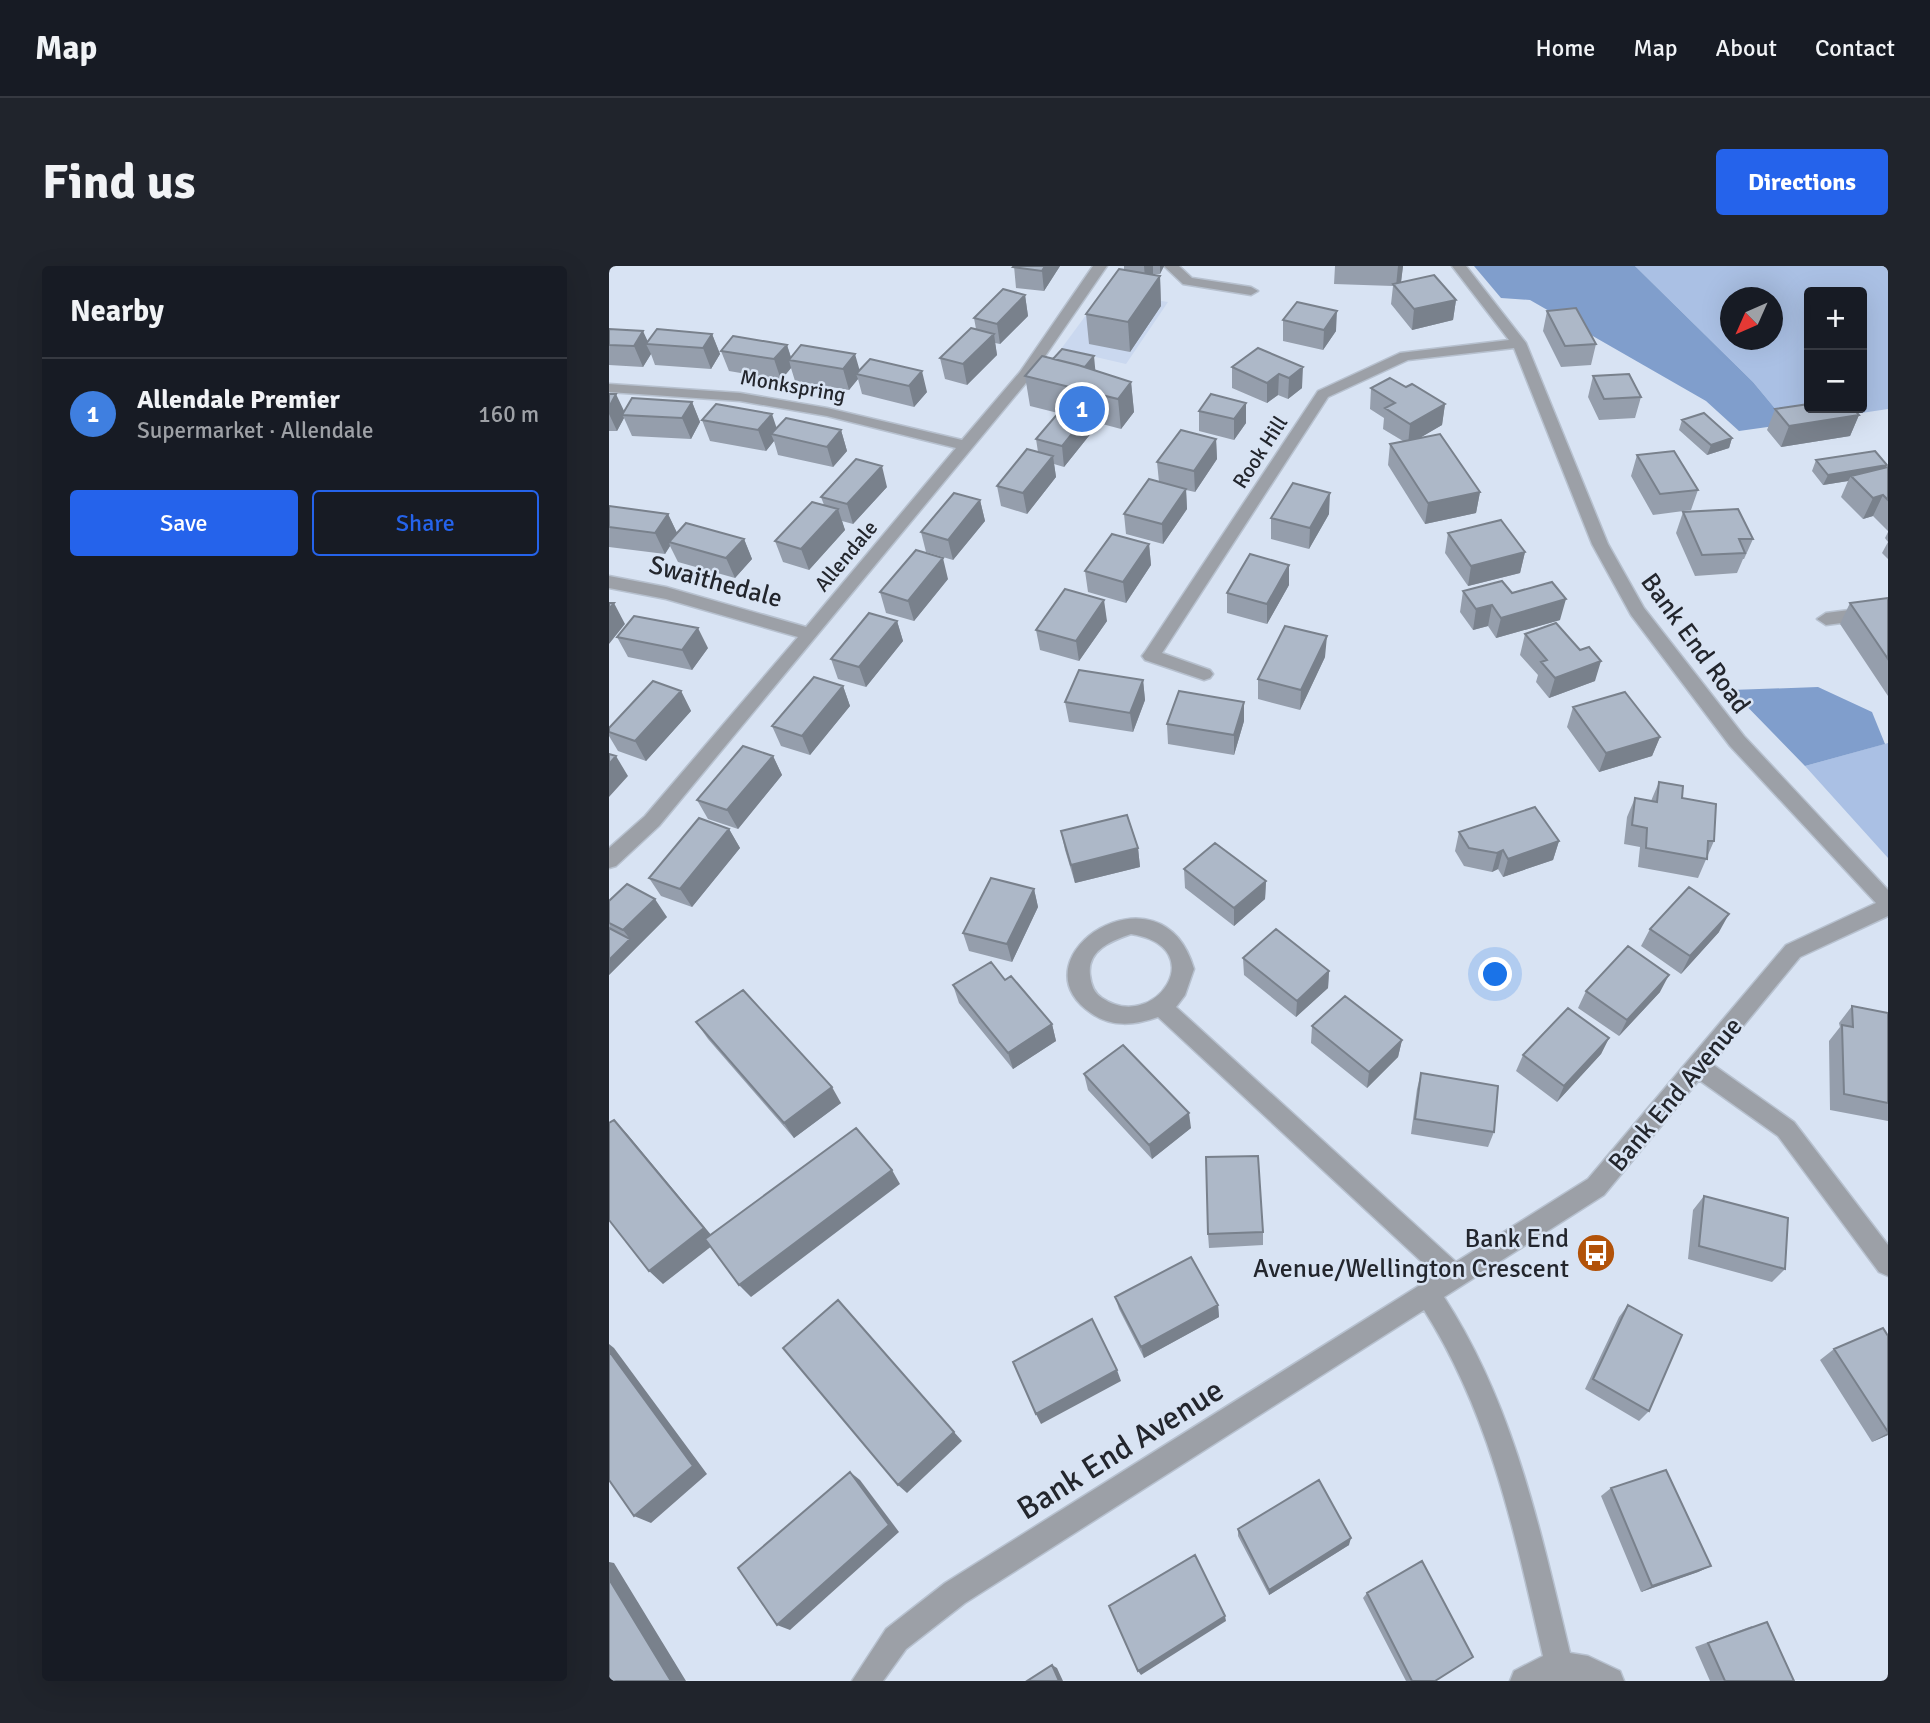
<!DOCTYPE html>
<meta charset="utf-8">
<style>
body{margin:0;font-family:Signika,sans-serif;background:#20242c;color:#f1f3f6}
.controls{position:absolute;right:21px;top:21px;display:grid;overflow:hidden;border-radius:7px;box-shadow:0 7px 28px #0002}
.controls button{width:63px;height:63px;display:grid;place-items:center;padding:0;border:0;border-bottom:2px solid #363941;background:#171b24;color:#f1f3f6;font:35px sans-serif}
.compass{position:absolute;left:1111px;top:21px;width:63px;height:63px;border-radius:50%;background:#171b24;box-shadow:0 7px 28px #0002;rotate:225deg}
.you{position:absolute;left:887px;top:709px;width:24px;height:24px;margin:-18px;border:5px solid #fff;border-radius:50%;background:#1a73e8;box-shadow:0 0 0 10px #1a73e833}
.badge{display:grid;place-items:center;width:46px;height:46px;border-radius:50%;background:#2563eb;color:#fff;font-size:23px;font-weight:700}
.pin{position:absolute;translate:-50% -50%;border:4px solid #fff;box-shadow:0 2px 7px #0006}
.list{margin:0;padding:0;list-style:none}
h2{display:flex;justify-content:space-between;align-items:center;height:91px;margin:0;padding:0 28px;font-size:30px}
h2 small{font-size:23px;font-weight:400;color:#9ea1a6}
.list li{display:grid;grid-template-columns:46px 1fr auto;gap:21px;align-items:center;box-sizing:border-box;height:112px;padding:0 28px;border-top:2px solid #363941}
.list b{display:block;font-size:26px;white-space:nowrap}
.list p{margin:0;font-size:23px;white-space:nowrap;color:#9ea1a6}
.list em{font-size:23px;font-style:normal;color:#9ea1a6}
.actions{display:flex;gap:14px;padding:21px 28px}
.actions a{flex:1;padding:16px 0;border:2px solid #2563eb;border-radius:7px;text-align:center;font-size:24px;color:#2563eb}
.actions .main{background:#2563eb;color:#fff}
.map{position:relative;flex:none;width:1279px;height:1415px;overflow:hidden;border-radius:7px}
header{display:flex;align-items:center;gap:42px;box-sizing:border-box;height:98px;padding:0 35px;background:#171b24;border-bottom:2px solid #363941}
header strong{font-size:33px}
nav{display:flex;gap:38px;margin-inline-start:auto;font-size:24px}
.intro{display:flex;align-items:center;justify-content:space-between;box-sizing:border-box;height:168px;padding:0 42px}
h1{margin:0;font-size:49px}
.button{padding:18px 32px;border-radius:7px;background:#2563eb;color:#fff;font-size:24px;font-weight:700}
main{display:flex;gap:42px;padding:0 42px}
aside{flex:1;background:#171b24;border-radius:7px;box-shadow:0 7px 28px #0002}
.map>svg:first-child{display:block}
</style>
<header>
<strong>Map</strong>
<nav><a>Home</a><a>Map</a><a>About</a><a>Contact</a></nav>
</header>
<div class="intro"><h1>Find us</h1><a class="button">Directions</a></div>
<main>
<aside>
<h2>Nearby<small></small></h2>
<ul class="list">
<li><span class="badge" style="background:#3f7fe0">1</span><div><b>Allendale Premier</b><p>Supermarket · Allendale</p></div><em>160 m</em></li>
</ul>
<div class="actions"><a class="main">Save</a><a>Share</a></div>
</aside>
<div class="map">
<svg width="1279" height="1415" viewBox="0 0 1279 1415">
<rect width="100%" height="100%" fill="#d8e3f3"/>
<path fill="#cad8ef" d="M494 26 559 36 517 98 452 83Z"/>
<path fill="#aac0e4" fill-rule="evenodd" d="M1026 0H1279V143L1179 158 1144 116ZM1200 26H1253V142H1200ZM1122 32H1164V74H1122Z
M1279 477V592L1196 500Z"/>
<path fill="#809ecc" d="M865 0H1026L1144 116 1179 158 1130 165 1097 135 921 34 892 32Z
M1209 421 1263 446 1276 478 1196 500 1122 424Z"/>
<g fill="none" stroke-linecap="round" stroke-linejoin="round">
<g stroke="#b7c1cf" stroke-width="3">
<path id="minor" d="M484 0H498L421 112 50 560 7 600 0 602V582L36 550 189 371 57 333 0 322V310L57 321 197 361 347 182 218 150 131 135 0 126V118L131 127 218 142 353 174 411 106Z
M555 0H570L583 12 642 21 649 25 642 29 574 18Z
M843 0H857L917 77 999 278 1035 342 1135 470 1279 624V650L1191 691 1103 798 1185 856 1279 979V1010L1270 1006 1169 870 1090 814 995 929 835 1031C905 1139 931 1263 961 1387L979 1390 1011 1405 1015 1415H901L905 1405 934 1390C906 1269 882 1150 815 1044L356 1337 297 1383 274 1415H243L277 1363 336 1317 827 1009 549 751C526 759 503 762 482 747 401 691 553 592 585 703L576 729 567 741 847 996 979 913 1177 679 1267 637 1121 480 1022 349 983 278 905 82 799 94 719 131 553 387 601 404 604 408 601 412 595 414 536 394 533 390 536 386 709 125 791 87 900 74ZM522 668C604 681 546 768 493 732 485 727 482 719 481 709 478 684 502 675 522 668Z
M1279 339V351L1217 359 1208 353 1217 347Z"/>
</g>
<use href="#minor" fill="#9ca0a7" fill-rule="evenodd"/>
</g>
<path fill="#959eac" d="M405 0H451L435 25 407 22Z
M515 0H555L551 8H544V9L551 10 552 40 521 86 480 78 477 48 515 3Z
M726 0H794L792 16 847 34 844 54 803 64 782 38 784 20 725 18Z
M416 29 419 50 391 78 386 77 388 89 358 119 336 113 331 92 367 63 365 52Z
M938 45 987 78 982 99 952 101 934 65Z
M674 54 727 65 714 84 674 75Z
M0 63 39 76 103 68 111 88 102 103 46 99 42 88 34 101 0 99Z
M178 79 182 91 251 104 318 126 305 141 253 128 249 113 240 124 186 115 182 102 172 114 120 105 112 85Z
M649 82 693 122 679 133 669 129 658 137 623 122V101Z
M486 104 522 116 525 146 512 163 482 155 483 166 455 201 445 198 447 211 418 248 392 240 388 220 429 186 427 173 449 147 421 140 416 110Z
M984 110 1032 131 1026 152 990 154 979 131Z
M797 121 836 138 833 159 810 172 871 226 867 247 816 258 779 199 781 178 794 175 774 163 775 152 761 143 762 122Z
M0 128 15 145 83 136 91 156 82 173 23 170 15 152 8 165H0Z
M637 137V157L625 174 590 165V145Z
M1166 143 1250 149 1241 170 1172 181 1158 164Z
M93 154 167 162 232 164 238 185 224 201 169 189 165 175 157 185 101 175Z
M1073 154 1123 172 1120 182 1098 189 1070 164Z
M607 173 608 193 586 226 577 224 578 243 554 278 517 268 515 248 550 216 548 196Z
M1028 189 1089 224 1082 244 1044 249 1022 210Z
M1207 194 1279 201V265L1264 250 1254 253 1232 231 1239 215 1214 219 1203 205Z
M278 221 244 258 233 255 236 264 200 304 174 296 166 275 215 239 212 231Z
M371 234 376 255 344 294 317 286 312 266Z
M0 240 59 248 68 267 135 273 143 293 126 312 69 296 61 280 56 288 0 281Z
M1074 246 1144 273 1135 293H1134L1128 307 1086 310 1067 267Z
M720 248 700 283 662 273V252Z
M1279 266V276L1276 272Z
M839 267 916 286 911 307 859 320 836 287Z
M1279 276V293L1273 287Z
M540 278 542 299 517 337 479 326 476 305Z
M339 313 305 355 277 347 271 326Z
M680 319 658 358 618 347V327Z
M854 325 903 327 951 354 887 372 879 360 864 364 851 346Z
M1279 332V430L1231 358 1241 337Z
M288 355 294 375 257 421 229 413 222 393Z
M498 355 470 395 431 384 427 364Z
M916 368 986 415 940 432 927 416 929 409 911 389Z
M8 371 99 382 83 404 19 391Z
M716 391 691 444 649 433V413Z
M534 414 536 434 524 466 460 456 456 436Z
M234 420 241 440 201 489 172 480 163 460Z
M72 425 82 445 37 495 9 485 0 470V462Z
M964 441 1051 471 1043 490 990 506 958 461Z
M635 455 625 489 559 478 558 458Z
M164 490 173 509 129 563 99 553 88 534Z
M1050 516 1073 532 1105 575 1089 612 1029 601 1031 581 1015 578 1018 551 1026 532 1042 535Z
M120 563 131 582 83 641 52 630 40 612Z
M452 565 529 582 531 601 466 617 456 584Z
M850 566 950 575 944 594 894 611 889 603 883 606 855 600 846 585Z
M575 603 657 615 656 633 625 660 576 622Z
M425 623 429 641 403 696 360 685 354 667Z
M0 635 58 651 0 709Z
M1041 663 1110 666 1072 708 1032 680Z
M634 692 720 705 719 722 687 751 635 709Z
M396 714 443 758 447 775 404 803 350 737 344 719Z
M977 725 1051 726 1010 770 969 742Z
M1243 740 1279 747V855L1221 844 1220 775 1231 761 1230 757Z
M87 756 232 837 185 872 99 773Z
M703 760 793 774 789 791 758 822 702 777Z
M1000 772 992 788 948 836 907 805 914 789Z
M812 807 885 866 879 881 802 868 808 823Z
M475 808 582 862 543 893 479 824Z
M1095 930 1176 1003 1163 1016 1079 993 1084 944Z
M654 966V979L600 982 599 968Z
M506 1031 609 1039 610 1051 535 1092 510 1043Z
M1019 1039 1040 1145 1030 1155 976 1123 1010 1051Z
M1279 1070V1169L1263 1176 1211 1094 1225 1083Z
M1002 1222 1102 1300 1089 1306 1032 1326 992 1230Z
M629 1263 740 1279 660 1329 629 1270Z
M758 1327 826 1415H797L754 1332Z
M1143 1360 1185 1415H1101L1086 1381Z"/>
<path fill="#79818c" d="M436 0H451L435 25 433 5Z
M535 0H544V8L537 24Z
M551 0H555L551 8Z
M789 0H794L792 16 787 20Z
M551 10 552 40 521 86 519 56Z
M416 29 419 50 391 78 388 58Z
M847 34 844 54 803 64 805 43Z
M728 45 727 65 714 84 715 64Z
M34 65 40 78H37L42 88 34 101 25 80Z
M103 68 111 88 102 103 94 82Z
M385 68 388 89 358 119 354 98Z
M178 79 183 95 180 94 182 102 172 114 165 93Z
M246 88 252 109 247 108 249 113 240 124 234 103Z
M485 90 487 111 470 108Z
M694 101 693 122 679 133 680 112Z
M313 105 318 126 305 141 300 120Z
M670 108 669 129 658 137V117Z
M522 116 525 146 512 163 509 133Z
M7 128 17 149H13L15 152 8 165 0 148V141Z
M83 136 91 156 82 173 73 152Z
M637 137V157L625 174V153Z
M836 138 833 159 799 179 801 158Z
M481 145 483 166 455 201 453 180Z
M163 148 170 169 162 168 165 175 157 185 149 164Z
M1250 149 1241 170 1172 181 1180 160Z
M232 164 238 185 224 201 218 181Z
M1123 172 1120 182 1098 189 1102 179Z
M607 173 608 193 586 226 585 205Z
M444 190 447 211 418 248 414 227Z
M1278 199 1273 210H1242L1239 215 1214 219 1219 209Z
M273 200 278 221 244 258 238 238Z
M577 223 578 243 554 278 553 258Z
M871 226 867 247 816 258 819 237Z
M721 227 720 248 700 283 701 262Z
M1274 229 1264 250 1254 253 1264 232Z
M371 234 376 255 344 294 339 274Z
M229 243 236 264 200 304 192 283Z
M59 248 69 269 60 276 61 280 56 288 46 267Z
M135 273 143 293 126 312 117 292Z
M540 278 542 299 517 337 514 316Z
M916 286 911 307 859 320 862 300Z
M334 292 339 313 305 355 299 335Z
M680 299V319L658 358V338Z
M957 333 951 354 887 372 892 352Z
M495 334 498 355 470 395 467 375Z
M5 337 16 358 0 378V343Z
M883 339 879 360 864 364 867 343Z
M288 355 294 375 257 421 250 401Z
M89 362 99 382 83 404 73 384Z
M718 370 716 391 691 444 692 424Z
M992 395 986 415 940 432 946 412Z
M534 414 536 434 524 466 521 447Z
M234 420 241 440 201 489 193 470Z
M72 425 82 445 37 495 26 475Z
M635 436V455L625 489V469Z
M1051 471 1043 490 990 506 997 487Z
M7 490 19 510 0 531V498Z
M164 490 173 509 129 563 118 544Z
M120 563 131 582 83 641 71 623Z
M950 575 944 594 894 611 899 593Z
M529 582 531 601 466 617 462 599Z
M894 584 889 603 883 606 888 587Z
M657 615 656 633 625 660V642Z
M425 623 429 641 403 696 398 678Z
M46 633 58 651 0 709V694L21 673 14 664Z
M1120 648 1110 666 1072 708 1081 690Z
M720 705 719 722 687 751 688 735Z
M1060 709 1051 726 1010 770 1018 754Z
M443 758 447 775 404 803 399 787Z
M1000 772 992 788 948 836 955 820Z
M793 774 789 791 758 822 760 806Z
M223 821 232 837 185 872 175 857Z
M580 847 582 862 543 893 540 879Z
M5 854 19 869 108 976 54 1018 40 1005Z
M283 904 291 918 142 1031 130 1019Z
M609 1039 610 1051 535 1092 532 1081Z
M0 1078 5 1082 98 1208 42 1257 25 1250 0 1085Z
M508 1104 512 1115 432 1158 427 1148Z
M345 1166 353 1175 298 1227 289 1219Z
M1279 1167V1169L1263 1176Z
M241 1206 251 1214 290 1266 181 1364 168 1359Z
M742 1272 740 1279 660 1329V1324Z
M0 1296 5 1297 77 1415H62L0 1313Z
M1102 1300 1089 1306 1032 1326 1043 1320Z
M616 1350 617 1355 532 1409 529 1405Z
M443 1399 448 1402 454 1415H450Z"/>
<path fill="#adb8c8" stroke="#79818c" stroke-width="2" d="M405 0H436L433 5 404 1Z
M510 3 551 10 519 56 477 48Z
M825 9 847 34 805 43 784 18Z
M394 23 416 29 388 58 365 52Z
M688 36 728 45 715 64 674 54Z
M967 42 987 78 956 80 938 45Z
M362 62 385 68 354 98 331 92Z
M0 63 34 65 25 80 0 79Z
M48 63 103 68 94 82 37 78Z
M124 70 178 79 165 93 112 85Z
M192 79 246 88 234 103 180 94Z
M649 82 694 101 680 112 670 108 658 117 623 101Z
M453 83 485 90 476 101 444 93Z
M433 90 469 99 522 116 509 133 416 110Z
M261 93 313 105 300 120 247 108Z
M1020 108 1032 131 995 133 984 110Z
M781 112 797 121 803 118 836 138 801 158 776 142 786 137 762 122Z
M0 128H7L0 141Z
M602 128 637 137 625 153 590 145Z
M23 132 83 136 73 152 13 149Z
M107 138 163 148 149 164 93 154Z
M1200 138V142H1244L1250 149 1180 160 1166 143Z
M456 139 481 145 453 180 427 173Z
M1095 147 1123 172 1102 179 1073 154Z
M177 152 232 164 218 181 162 168Z
M572 164 607 173 585 205 548 196Z
M831 168 871 226 819 237 781 178Z
M418 183 444 190 414 227 388 220Z
M1065 185 1089 224 1051 228 1028 189Z
M1266 185 1278 199 1219 209 1207 194Z
M247 193 273 200 238 238 212 231Z
M1279 201V234L1274 229 1264 232 1242 210Z
M540 213 577 223 553 258 515 248Z
M684 217 721 227 701 262 662 252Z
M345 227 371 234 339 274 312 266Z
M203 236 229 243 192 283 166 275Z
M0 240 59 248 46 267 0 261Z
M1129 243 1144 273H1130L1136 287 1093 289 1074 246Z
M892 254 916 286 862 300 839 267Z
M77 257 135 273 117 292 60 276Z
M503 268 540 278 514 316 476 305Z
M307 284 334 292 299 335 271 326Z
M641 288 680 299 658 338 618 327Z
M893 315 903 327 943 316 957 333 892 352 883 339 867 343 854 325Z
M456 323 495 334 467 375 427 364Z
M1279 332V393L1241 337Z
M0 337H5L0 343Z
M260 347 288 355 250 401 222 393Z
M25 350 89 362 73 384 8 371Z
M947 357 971 384 980 381 992 395 946 412 932 396 938 394 916 368Z
M676 360 718 370 692 424 649 413Z
M470 404 534 414 521 447 456 436Z
M205 411 234 420 193 470 163 460Z
M44 415 72 425 26 475 0 466V462Z
M570 425 635 436 625 469 558 458Z
M1016 426 1051 471 997 487 964 441Z
M134 480 164 490 118 544 88 534Z
M0 488 7 490 0 498Z
M1050 516 1074 520 1073 532 1107 538 1105 575H1099L1098 593 1037 582 1038 562 1023 559 1026 532 1048 536Z
M926 541 950 575 899 593 894 584 888 587 860 582 850 566Z
M518 549 529 582 462 599 452 565Z
M90 552 120 563 71 623 40 612Z
M606 577 657 615 625 642 575 603Z
M382 612 425 623 398 678 354 667Z
M18 618 46 633 14 664 0 657V635Z
M1080 621 1120 648 1081 690 1041 663Z
M0 662 21 673 0 694Z
M667 663 720 705 688 735 634 692Z
M1019 680 1060 709 1018 754 977 725Z
M382 696 396 714 402 710 443 758 399 787 344 719Z
M134 724 223 821 175 857 87 756Z
M736 730 793 774 760 806 703 760Z
M1243 740 1279 747V837L1235 828 1233 759 1244 761Z
M959 742 1000 772 955 820 914 789Z
M514 779 580 847 540 879 475 808Z
M812 807 889 820 885 866 806 853Z
M5 854 95 962 40 1005 0 954V857Z
M247 862 283 904 130 1019 96 973Z
M649 890 654 966 599 968 597 891Z
M1095 930 1179 952 1176 1003 1090 980Z
M582 991 609 1039 532 1081 506 1031Z
M229 1034 345 1166 289 1219 174 1082Z
M1019 1039 1073 1069 1040 1145 984 1113Z
M483 1053 508 1104 427 1148 404 1096Z
M1274 1062 1279 1070V1166L1225 1083Z
M0 1085 84 1200 25 1250 0 1214Z
M1057 1204 1102 1300 1043 1320 1002 1222Z
M241 1206 280 1259 168 1359 129 1302Z
M710 1214 742 1272 660 1324 629 1263Z
M586 1289 616 1350 529 1405 500 1340Z
M813 1295 864 1391 826 1415H803L758 1327Z
M0 1313 62 1415H0Z
M1158 1356 1185 1415H1116L1099 1377Z
M443 1399 450 1415H418Z"/>
<defs>
<g id="bus-disc" transform="scale(2.0125)"><circle r="9.5" fill="#b25208" stroke="#d8e3f3"/><path d="M-5-6H5V4H4V6H2V4H-2V6H-4V4H-5ZM-3.5-4V0h7V-4ZM-3.5 1.2v1.5H-2V1.2ZM2 1.2v1.5H3.5V1.2Z" fill="#fff"/></g>
</defs>
<g fill-rule="evenodd">
<use href="#bus-disc" x="987" y="987"/>
</g>
<g text-anchor="middle" stroke-width="5" stroke-linejoin="round" paint-order="stroke">
<g font-size="21" fill="#23262d" stroke="#d8e3f3">
<text transform="translate(184 120) rotate(10)" y="7">Monkspring</text>
<text transform="translate(651 186) rotate(-57)" y="7">Rook Hill</text>
<text transform="translate(237 290) rotate(-50)" y="7">Allendale</text>
</g>
<g font-size="26" fill="#23262d" stroke="#d8e3f3">
<text transform="translate(107 315) rotate(15)" y="9">Swaithedale</text>
<text transform="translate(1087 377) rotate(54)" y="9">Bank End Road</text>
<text transform="translate(1066 828) rotate(-50)" y="9">Bank End Avenue</text>
</g>
<g font-size="26" fill="#23262d" stroke="#d8e3f3" text-anchor="end">
<text x="960" y="981">Bank End<tspan x="960" dy="30">Avenue/Wellington Crescent</tspan></text>
</g>
<g font-size="32" fill="#23262d" stroke="#d8e3f3">
<text transform="translate(511 1183) rotate(-32)" y="11">Bank End Avenue</text>
</g>
</g>
</svg>
<div class="controls">
<button>+</button>
<button>−</button>
</div>
<svg class="compass" viewBox="-18 -18 36 36"><path d="M0-13l5 13h-10z" fill="#e53935"/><path d="M0 13l5-13h-10z" fill="#9ea1a6"/></svg>
<div class="you"></div>
<div class="pin badge" style="left:473px;top:143px;background:#3f7fe0">1</div>
</div>
</main>
